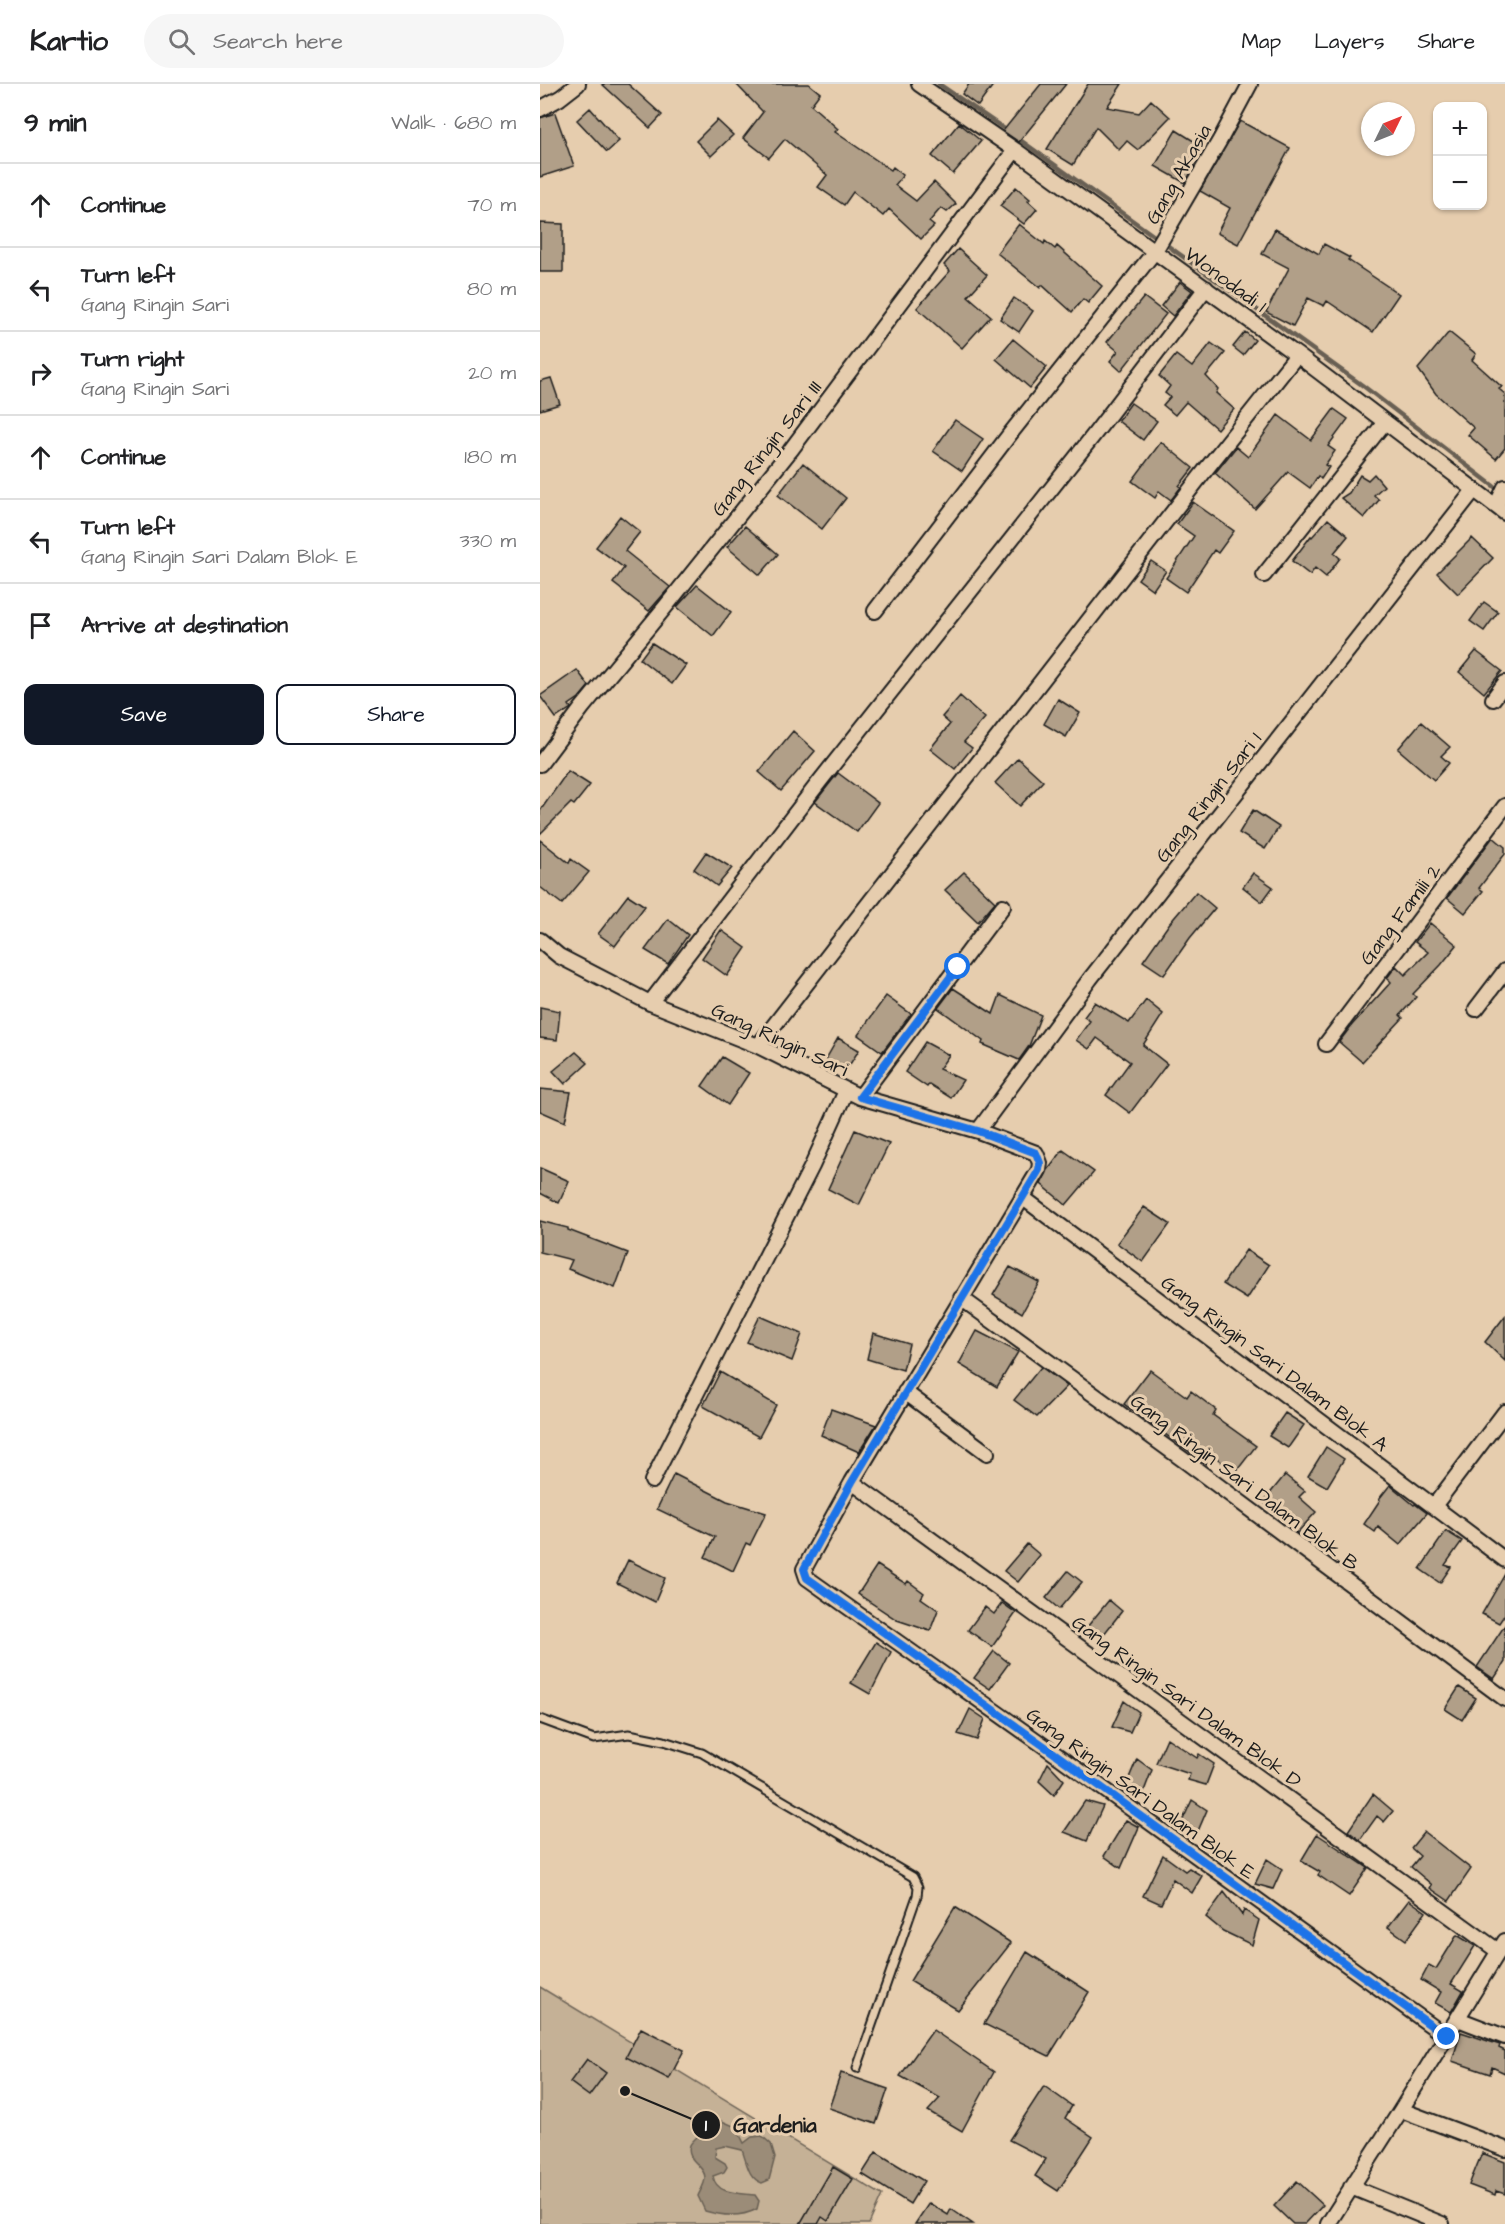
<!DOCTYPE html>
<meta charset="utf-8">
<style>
body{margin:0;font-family:"Architects Daughter",sans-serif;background:#f6f6f6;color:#202124}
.controls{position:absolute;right:18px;top:18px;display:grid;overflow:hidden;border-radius:12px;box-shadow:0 2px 4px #0004}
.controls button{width:54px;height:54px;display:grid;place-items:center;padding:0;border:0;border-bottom:2px solid #e0e0e0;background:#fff;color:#202124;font:30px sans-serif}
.compass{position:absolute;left:821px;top:18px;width:54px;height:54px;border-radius:50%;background:#fff;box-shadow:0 2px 4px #0004;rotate:47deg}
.stop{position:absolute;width:18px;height:18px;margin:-14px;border:4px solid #1a73e8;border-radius:50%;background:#fff}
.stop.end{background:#1a73e8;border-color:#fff;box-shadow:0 2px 6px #0008}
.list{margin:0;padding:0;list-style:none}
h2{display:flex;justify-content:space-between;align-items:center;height:78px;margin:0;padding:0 24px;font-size:26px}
h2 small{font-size:20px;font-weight:400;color:#757577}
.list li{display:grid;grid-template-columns:39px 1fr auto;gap:18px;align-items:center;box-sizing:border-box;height:84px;padding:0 24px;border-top:2px solid #e0e0e0}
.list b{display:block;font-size:22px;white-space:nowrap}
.list p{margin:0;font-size:20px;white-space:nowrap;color:#757577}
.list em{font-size:20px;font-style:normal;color:#757577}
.actions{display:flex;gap:12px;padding:18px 24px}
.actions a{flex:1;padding:14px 0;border:2px solid #111827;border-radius:12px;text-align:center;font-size:21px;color:#111827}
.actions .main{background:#111827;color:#fff}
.icon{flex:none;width:33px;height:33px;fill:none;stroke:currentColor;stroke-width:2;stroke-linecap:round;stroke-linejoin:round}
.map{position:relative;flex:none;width:965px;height:2140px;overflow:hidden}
header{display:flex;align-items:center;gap:36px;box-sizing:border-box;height:84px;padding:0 30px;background:#fff;border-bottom:2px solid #e0e0e0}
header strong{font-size:28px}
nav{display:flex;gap:33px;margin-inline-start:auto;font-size:21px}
.search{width:420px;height:54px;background:#f6f6f6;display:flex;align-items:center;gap:15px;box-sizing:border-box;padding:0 21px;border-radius:33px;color:#757577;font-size:22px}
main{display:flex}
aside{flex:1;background:#fff}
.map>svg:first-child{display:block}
</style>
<header>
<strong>Kartio</strong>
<div class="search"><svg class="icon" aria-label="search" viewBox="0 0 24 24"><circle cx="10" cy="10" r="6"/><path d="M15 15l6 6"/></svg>Search here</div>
<nav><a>Map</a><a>Layers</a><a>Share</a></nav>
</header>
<main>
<aside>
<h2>9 min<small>Walk · 680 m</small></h2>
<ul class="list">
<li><svg class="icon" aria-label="ahead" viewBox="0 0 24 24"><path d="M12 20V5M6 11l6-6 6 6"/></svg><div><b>Continue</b></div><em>70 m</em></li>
<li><svg class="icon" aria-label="left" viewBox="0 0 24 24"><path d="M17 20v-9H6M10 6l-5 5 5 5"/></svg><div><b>Turn left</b><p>Gang Ringin Sari</p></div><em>80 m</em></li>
<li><svg class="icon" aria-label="right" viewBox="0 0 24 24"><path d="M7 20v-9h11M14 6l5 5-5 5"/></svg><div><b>Turn right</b><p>Gang Ringin Sari</p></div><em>20 m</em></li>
<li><svg class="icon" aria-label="ahead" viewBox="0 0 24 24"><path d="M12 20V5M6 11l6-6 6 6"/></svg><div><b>Continue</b></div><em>180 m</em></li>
<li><svg class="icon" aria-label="left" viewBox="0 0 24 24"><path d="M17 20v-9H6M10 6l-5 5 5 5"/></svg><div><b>Turn left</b><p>Gang Ringin Sari Dalam Blok E</p></div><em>330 m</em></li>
<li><svg class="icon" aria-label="arrive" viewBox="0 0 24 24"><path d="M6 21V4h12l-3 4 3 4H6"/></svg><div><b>Arrive at destination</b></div></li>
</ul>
<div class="actions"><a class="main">Save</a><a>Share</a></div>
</aside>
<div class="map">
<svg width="965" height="2140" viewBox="0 0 965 2140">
<rect width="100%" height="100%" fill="#e6cdae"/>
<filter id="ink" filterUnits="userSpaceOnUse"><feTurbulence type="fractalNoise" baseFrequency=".0167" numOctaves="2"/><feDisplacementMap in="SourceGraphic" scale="12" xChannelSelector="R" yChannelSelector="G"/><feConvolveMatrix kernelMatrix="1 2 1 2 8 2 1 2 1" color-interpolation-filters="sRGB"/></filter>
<g filter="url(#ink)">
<path fill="#c5b196" stroke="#706659" stroke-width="1.5" d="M0 1903 342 2111 329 2140H0Z"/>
<path fill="#9b8c78" stroke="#685f53" stroke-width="1.5" d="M182 2037 196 2043 204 2059 212 2053 222 2052 231 2060 235 2073 229 2096 222 2099C208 2094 207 2079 202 2066L185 2062 176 2064 175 2073 185 2079 187 2083 184 2088 173 2092C176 2111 200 2109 215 2111L219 2117 217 2125C200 2134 182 2132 165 2127L158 2112C160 2107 165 2100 165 2094 165 2081 145 2077 150 2061 152 2056 165 2047 170 2040Z"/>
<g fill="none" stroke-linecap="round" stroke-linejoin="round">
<path stroke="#685f53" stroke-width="4.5" d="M399 0 469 48
M476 53 822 301 960 407"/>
</g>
<path fill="#b19f88" stroke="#1c1c1c" stroke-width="1.5" d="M62 0H88L122 31 110 44Z
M196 0H269L280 9 271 21 298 45 295 48 351 86 353 83 363 91 355 101 376 117 394 98 416 120 407 128 401 124 389 138 394 142 381 155 349 125 343 132 313 108 304 121 278 103 287 91 245 55 229 74 203 54 223 28Z
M429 0H454L438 22 422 10Z
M501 0H526L479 58 463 47Z
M548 0H582L567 23 599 29 611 16 630 33 598 66 587 57 579 66 556 43 533 81 507 65Z
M50 24 79 57 67 68 37 36Z
M15 29 34 82 0 93V34Z
M177 36 193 51 171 72 156 57Z
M700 37 750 64 698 160 677 149 690 124 660 107Z
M419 39 441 57 413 90 392 72Z
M636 46 665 64 645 99 615 82Z
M476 103 490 115 488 117 497 125 484 140 460 122Z
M0 139 23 140V188H0Z
M479 140 504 160 505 157 515 165 517 162 562 202 548 219 543 215 532 228 502 201 500 204 457 169Z
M735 145 779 170 784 160 810 174 808 176 859 210 833 248 787 217 784 222 768 214 753 242 726 228 749 184 722 170Z
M418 165 447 191 428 212 451 232 422 264 377 224 410 187 404 181Z
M640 198 652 207 633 232 621 222Z
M604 213 626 230 581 287 570 277 578 267 567 258Z
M474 214 493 227 479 248 460 235Z
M705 248 715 256 703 271 693 263Z
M909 248 936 270 932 276 962 303 959 305 965 310V364L956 375 928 351 934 344 896 310 878 285Z
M473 255 507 283 490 304 456 275Z
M671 259 685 269 666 292 678 305 676 309 694 325 677 345 646 318 635 331 623 321 630 313 625 309 630 302 619 292 636 271 652 283Z
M11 294 20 320 0 326V297Z
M591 319 617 337 603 356 578 337Z
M794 325 808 335 788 362 795 367 785 381 789 383 781 395 778 392 770 404 748 388 715 425 675 389 696 363 708 373 738 331 771 356Z
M415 336 443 355 422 387 393 367Z
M621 358 653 384 639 402 641 403 631 416 619 407 615 414 592 397Z
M263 379 306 414 282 445 238 411Z
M834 390 844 402 834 411 839 416 824 434 801 414 809 409 820 391 828 396Z
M653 418 694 447 678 469 674 466 646 508 626 494 654 452 637 440Z
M80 432 100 448 85 467 130 503 109 527 73 499 84 484 56 463Z
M788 435 808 452 794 469 800 474 786 493 775 484 770 491 752 477 771 452 772 453Z
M205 442 238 470 220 491 187 463Z
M932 454 953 474 918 510 897 489Z
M611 477 626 487 613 506 598 495Z
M157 501 191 528 173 552 137 523Z
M944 518 958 528 944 547 930 537Z
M112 559 146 581 132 600 100 575Z
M936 567 962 587 944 609 919 588Z
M37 586 49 602 39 614 29 621 31 624 16 634 0 612Z
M420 612 445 634 424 658 432 664 415 685 390 665 410 640 402 633Z
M518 615 540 629 526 653 504 640Z
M881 638 910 663 901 672 909 679 894 696 858 665Z
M253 647 275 667 241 707 219 688Z
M478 674 503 697 480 722 455 699Z
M28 687 50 701 34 721 31 719 0 750V727Z
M298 689 338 719 317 748 275 718Z
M713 726 739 743 725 765 699 749Z
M953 753 965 763V770L939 804 943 807 925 829 907 814Z
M0 756 29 779 31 775 49 788 22 820 0 803Z
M166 768 192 784 177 802 154 785Z
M424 788 455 818 438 838 405 806Z
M713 789 733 803 722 818 703 803Z
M656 808 675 824 650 854 624 891 603 877 629 840Z
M88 811 105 822 75 862 58 850Z
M128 835 148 851 128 880 105 866Z
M890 839 917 861 901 881 873 910 876 913 860 931 863 934 822 978 799 958 812 941 851 898 847 894 856 882 865 891 888 868 875 858Z
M181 846 206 864 187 892 162 874Z
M413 904 453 930 460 911 501 931 489 962 479 976 442 960 443 957 398 924Z
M346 912 371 930 342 968 318 951Z
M606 916 623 930 603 961 627 980 590 1029 566 1011 590 978 557 954 549 965 536 956 550 937 544 933 555 918 589 939Z
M0 923 20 927 17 956 0 954Z
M298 954 319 966 305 988 286 975Z
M385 958 409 971 399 985 423 996 411 1014 389 1000 387 1003 365 988Z
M36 968 48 979 25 1000 13 987Z
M182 973 209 989 188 1021 162 1002Z
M0 1005 31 1008 25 1038 0 1027Z
M315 1046 349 1060 319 1121 288 1105Z
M523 1066 554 1088 526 1121 501 1100 508 1086Z
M0 1084 29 1097 19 1119 0 1109Z
M604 1123 630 1140 603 1178 577 1159Z
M0 1137 28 1144V1146L88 1169 75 1204 28 1185 32 1176 0 1168Z
M706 1166 729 1181 707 1215 683 1200Z
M470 1183 499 1198 482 1229 453 1211Z
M220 1232 262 1250 252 1277 207 1258Z
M965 1232V1277L945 1258Z
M437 1247 478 1268 457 1303 419 1280Z
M333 1249 369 1260 363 1286 327 1275Z
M501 1283 527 1302 497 1333 474 1316Z
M610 1286 647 1313 651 1307 676 1326 673 1331 716 1362 695 1389 673 1371 666 1380 584 1320Z
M180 1288 236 1321 219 1353 163 1322Z
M291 1325 336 1341 319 1368 281 1351Z
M745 1329 764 1341 748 1364 729 1352Z
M786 1363 804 1375 787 1403 768 1392Z
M134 1390 187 1417 226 1429 210 1461 206 1459 193 1487 165 1473 175 1453 117 1425Z
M745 1391 765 1407 759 1413 776 1428 757 1449 746 1441 748 1438 723 1418Z
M850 1401 874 1421 875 1420 887 1429 860 1461 838 1443 835 1448 824 1440 840 1416 839 1415Z
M906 1447 922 1457 905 1481 911 1483 900 1499 880 1485Z
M487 1460 500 1471 478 1498 464 1487Z
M88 1476 125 1494 115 1518 77 1499Z
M337 1481 366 1500 368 1497 384 1509 381 1514 398 1526 390 1547 357 1536 318 1510Z
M528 1487 542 1498 519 1525 506 1514Z
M965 1490V1530L959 1539 942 1530Z
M569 1516 582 1527 560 1555 547 1543Z
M462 1519 476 1529 452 1563 428 1546 445 1523 454 1530Z
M965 1541V1578L954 1595 937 1583Z
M336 1558 351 1568 330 1610 311 1599Z
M454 1567 469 1579 450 1605 434 1594Z
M919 1603 936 1614 922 1636 905 1625Z
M584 1617 599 1628 590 1648 572 1643Z
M430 1625 445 1635 437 1656 418 1650Z
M627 1654 657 1674 659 1670 674 1680 666 1701 648 1696 650 1690 616 1679Z
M597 1675 612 1686 604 1707 586 1701Z
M508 1679 524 1696 514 1711 499 1697Z
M833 1710 853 1727 844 1738 837 1732 820 1756 808 1747Z
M652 1716 667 1726 658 1747 640 1742Z
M545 1717 563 1722 547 1757 524 1748Z
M586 1736 599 1743 581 1784 564 1772Z
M884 1748 931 1785 909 1817 890 1804 892 1801 871 1783 880 1772 871 1764Z
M777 1750 828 1784 809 1812 778 1791 780 1788 761 1777Z
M623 1771 645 1787 649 1784 662 1792 652 1809 633 1795 621 1820 603 1812Z
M727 1775 742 1785 733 1805 715 1800Z
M684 1808 702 1831 704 1826 719 1836 712 1861 683 1847 666 1833Z
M869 1816 886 1828 866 1856 848 1843Z
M415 1823 471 1859 418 1926 370 1897Z
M917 1851 935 1862 911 1900 923 1907 911 1928 895 1919 901 1908 881 1896 889 1881 896 1885Z
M487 1868 549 1908 509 1972 444 1940Z
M101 1944 144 1966 129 1995 86 1973Z
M393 1946 454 1988 422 2047 388 2027 400 2014 360 1992Z
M921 1948 960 1961 959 1964 965 1967V1989L952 1983 950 1990 912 1977Z
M47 1975 66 1989 49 2012 30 1998Z
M301 1989 348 2005 336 2040 289 2024Z
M504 2002 532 2022 525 2034 553 2053 518 2107 495 2092 506 2075 469 2056Z
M336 2068 384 2097 370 2120 322 2090Z
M942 2069 965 2078V2110L956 2107 955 2111 929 2101Z
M293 2083 313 2095 288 2137 282 2133 278 2140H260Z
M757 2097 783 2121 765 2140H753L734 2122Z
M389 2119 408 2131 411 2125 433 2140H375Z"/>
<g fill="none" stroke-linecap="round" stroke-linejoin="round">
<g stroke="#1c1c1c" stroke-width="11">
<path id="lane" d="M0 1635 54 1655 89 1650 124 1657 162 1669 373 1793 378 1803 377 1812 317 1984"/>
</g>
<g stroke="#1c1c1c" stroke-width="18">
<path id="street" d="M379 0 475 66 757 271 965 429
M0 25 20 14 38 0
M956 422 965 403
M724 491 845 338
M335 527 470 350 615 167 680 56 710 0
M953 615 965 599
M0 680 42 624 126 522 250 367 475 66
M0 856 19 872 110 919 218 962 320 1013 438 1047 496 1069 500 1079 499 1086 312 1398 264 1485 267 1494 507 1664 907 1953
M110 919 280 697 553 352 666 204
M936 925 965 887
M786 960 965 722
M218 962 667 384 757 271
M320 1013 463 822
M438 1047 550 895 934 406
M482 1113 965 1476
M421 1214 645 1377 965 1615
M365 1308 447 1369
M112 1397 272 1082 306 1007
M312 1398 958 1867
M894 1422 965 1328
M918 1935 965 1953
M861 2026 965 2065
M811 2103 902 2140
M788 2140 861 2026 965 1857"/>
</g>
<use href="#lane" stroke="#e6cdae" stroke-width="7"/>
<use href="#street" stroke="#e6cdae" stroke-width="14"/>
</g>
</g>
<g fill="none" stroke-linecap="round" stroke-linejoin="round" filter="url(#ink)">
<path stroke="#1a73e8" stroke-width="8" d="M418 883 320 1013 438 1047 496 1069 500 1079 499 1086 312 1398 264 1485 267 1494 507 1664 907 1953"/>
</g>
<g text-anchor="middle" stroke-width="6" stroke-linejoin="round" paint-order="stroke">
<g font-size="20" fill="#1c1c1c" stroke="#e6cdae">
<text transform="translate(638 90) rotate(-60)" y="7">Gang Akasia</text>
<text transform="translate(686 195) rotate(36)" y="7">Wonodadi 1</text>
<text transform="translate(226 364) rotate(-52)" y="7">Gang Ringin Sari III</text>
<text transform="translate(668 713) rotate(-52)" y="7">Gang Ringin Sari 1</text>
<text transform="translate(860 830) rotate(-53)" y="7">Gang Famili 2</text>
<text transform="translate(240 955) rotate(25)" y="7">Gang Ringin Sari</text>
<text transform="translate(735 1279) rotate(37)" y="7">Gang Ringin Sari Dalam Blok A</text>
<text transform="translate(705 1398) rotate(37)" y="7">Gang Ringin Sari Dalam Blok B</text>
<text transform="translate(647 1617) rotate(36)" y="7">Gang Ringin Sari Dalam Blok D</text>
<text transform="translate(601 1709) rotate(36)" y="7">Gang Ringin Sari Dalam Blok E</text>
</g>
</g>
<path fill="none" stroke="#1c1c1c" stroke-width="2" d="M85 2007L166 2041"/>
<g fill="#1c1c1c" stroke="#e6cdae" stroke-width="2">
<circle cx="85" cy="2007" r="6"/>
<circle cx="166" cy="2041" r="15"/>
</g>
<g font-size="18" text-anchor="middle" font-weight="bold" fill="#fff">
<text x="166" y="2047">1</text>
</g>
<g font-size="21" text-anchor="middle" font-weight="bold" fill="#1c1c1c" stroke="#e6cdae" stroke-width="6" stroke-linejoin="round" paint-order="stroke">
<text x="235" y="2048">Gardenia</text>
</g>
</svg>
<div class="controls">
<button>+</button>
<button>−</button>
</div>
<svg class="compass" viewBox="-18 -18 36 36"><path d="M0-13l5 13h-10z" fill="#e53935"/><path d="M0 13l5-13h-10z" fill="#757577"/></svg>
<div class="stop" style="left:418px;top:883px"></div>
<div class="stop end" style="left:907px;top:1953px"></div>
</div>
</main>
